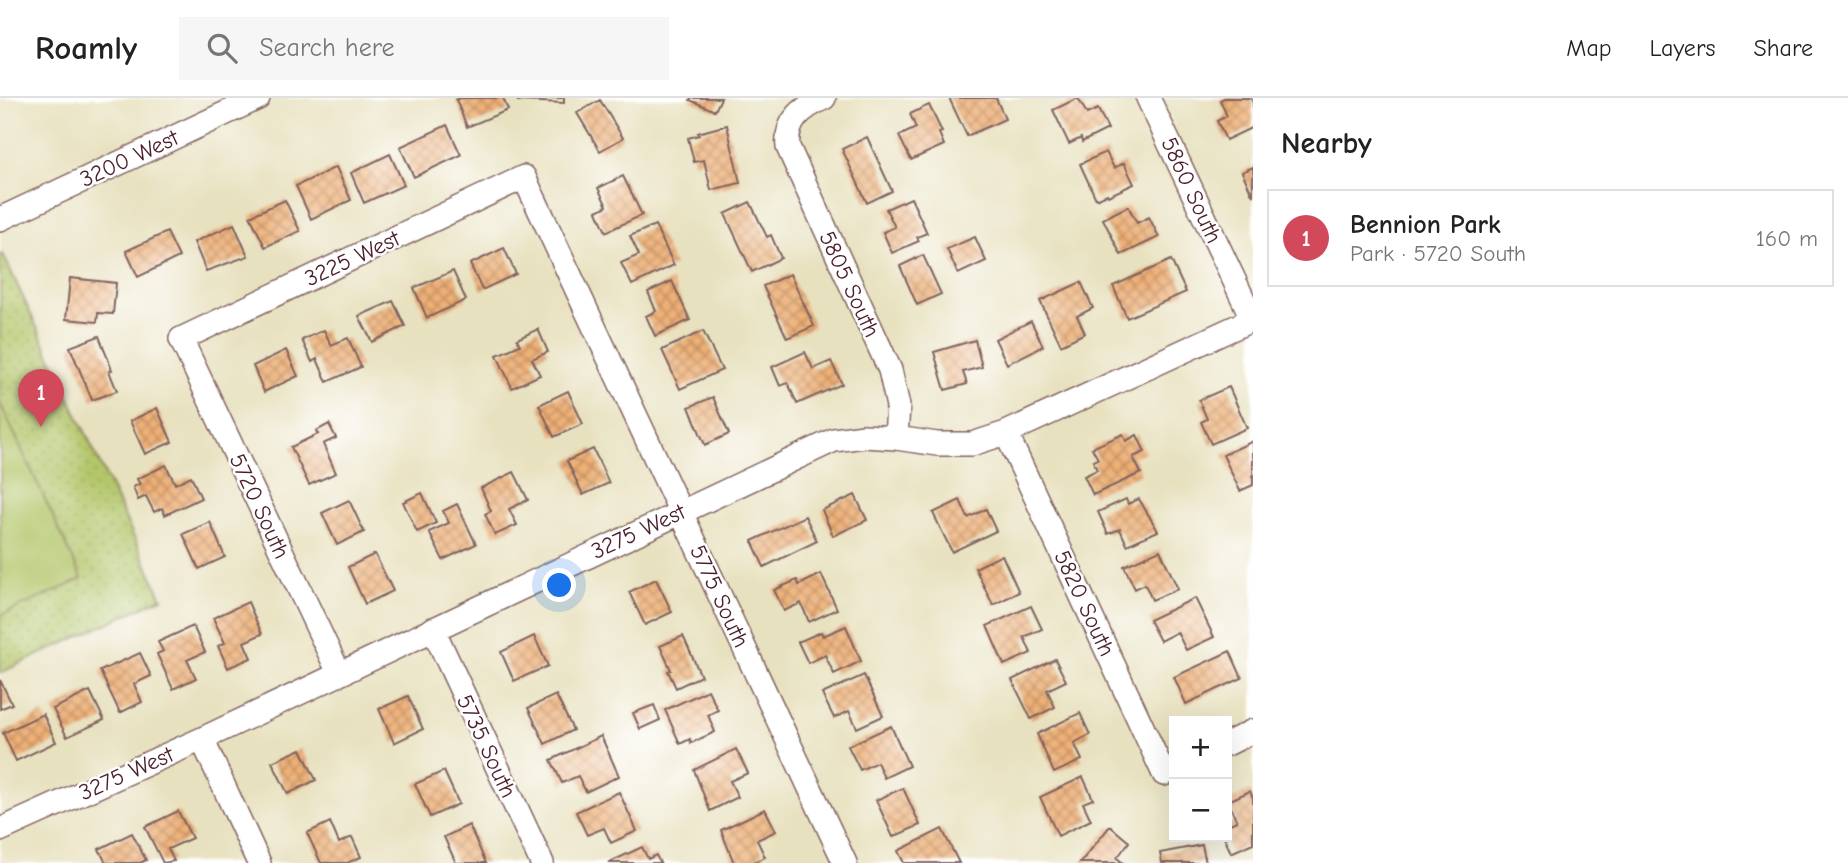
<!DOCTYPE html>
<meta charset="utf-8">
<style>
body{margin:0;font-family:"Comic Neue",sans-serif;background:#f6f6f6;color:#222}
.controls{position:absolute;right:21px;bottom:21px;display:grid;overflow:hidden;border-radius:0px;box-shadow:0 7px 28px #0002}
.controls button{width:63px;height:63px;display:grid;place-items:center;padding:0;border:0;border-bottom:2px solid #e0e0e0;background:#fff;color:#222;font:35px sans-serif}
.you{position:absolute;left:560px;top:488px;width:24px;height:24px;margin:-18px;border:5px solid #fff;border-radius:50%;background:#1a73e8;box-shadow:0 0 0 10px #1a73e833}
.badge{display:grid;place-items:center;width:46px;height:46px;border-radius:50%;background:#d1495b;color:#fff;font-size:23px;font-weight:700}
.pin{position:absolute;translate:-50% -58px;filter:drop-shadow(0 2px 4px #0008)}
.pin::after{content:'';position:absolute;top:37px;width:24px;height:21px;background:inherit;clip-path:polygon(0 0,100% 0,50% 100%)}
.list{margin:0;padding:0;list-style:none}
h2{display:flex;justify-content:space-between;align-items:center;height:91px;margin:0;padding:0 28px;font-size:30px}
h2 small{font-size:23px;font-weight:400;color:#767676}
.list li{display:grid;grid-template-columns:46px 1fr auto;gap:21px;align-items:center;box-sizing:border-box;height:98px;margin:0 14px 14px;padding:0 14px;border:2px solid #e0e0e0;border-radius:0px}
.list b{display:block;font-size:26px;white-space:nowrap}
.list p{margin:0;font-size:23px;white-space:nowrap;color:#767676}
.list em{font-size:23px;font-style:normal;color:#767676}
.icon{flex:none;width:38px;height:38px;fill:none;stroke:currentColor;stroke-width:2;stroke-linecap:round;stroke-linejoin:round}
.map{position:relative;flex:none;width:1253px;height:765px;overflow:hidden}
header{display:flex;align-items:center;gap:42px;box-sizing:border-box;height:98px;padding:0 35px;background:#fff;border-bottom:2px solid #e0e0e0}
header strong{font-size:33px}
nav{display:flex;gap:38px;margin-inline-start:auto;font-size:24px}
.search{width:490px;height:63px;background:#f6f6f6;display:flex;align-items:center;gap:18px;box-sizing:border-box;padding:0 24px;border-radius:0px;color:#767676;font-size:26px}
main{display:flex}
aside{flex:1;background:#fff}
.map>svg:first-child{display:block}
</style>
<header>
<strong>Roamly</strong>
<div class="search"><svg class="icon" aria-label="search" viewBox="0 0 24 24"><circle cx="10" cy="10" r="6"/><path d="M15 15l6 6"/></svg>Search here</div>
<nav><a>Map</a><a>Layers</a><a>Share</a></nav>
</header>
<main>
<div class="map">
<svg width="1253" height="765" viewBox="0 0 1253 765">
<defs>
<pattern id="grass-dots" width="8" height="8" patternUnits="userSpaceOnUse" patternTransform="scale(1.75)"><rect width="8" height="8" fill="#b3c66a"/><path d="M2 2h.1M6 6h.1" fill="none" stroke="#9baa5c" stroke-width="1.8" stroke-linecap="round"/></pattern>
<pattern id="building-cross-hatch" width="8" height="8" patternUnits="userSpaceOnUse" patternTransform="scale(1.75)"><rect width="8" height="8" fill="#eeb077"/><path d="M0 0l8 8M0 8l8-8" fill="none" stroke="#c38f62"/></pattern>
</defs>
<rect width="100%" height="100%" fill="#fff"/>
<filter id="ink" filterUnits="userSpaceOnUse"><feTurbulence type="fractalNoise" baseFrequency=".0143" numOctaves="2"/><feDisplacementMap in="SourceGraphic" scale="14" xChannelSelector="R" yChannelSelector="G"/><feConvolveMatrix kernelMatrix="1 2 1 2 8 2 1 2 1" color-interpolation-filters="sRGB"/></filter>
<filter id="wash" filterUnits="userSpaceOnUse"><feTurbulence type="fractalNoise" baseFrequency=".00686" numOctaves="4" result="noise"/><feDisplacementMap in="SourceGraphic" scale="28" xChannelSelector="R" yChannelSelector="G"/><feGaussianBlur stdDeviation="1.57" result="paint"/><feColorMatrix in="noise" values="0 0 0 0 0 0 0 0 0 0 0 0 0 0 0 0 0 1.4 0 .05"/><feComposite in="paint" operator="in"/></filter>
<g filter="url(#wash)">
<rect width="100%" height="100%" fill="#e8e1bf"/>
<path fill="url(#grass-dots)" stroke="#7e724a" stroke-width="2" d="M3 156 162 500 0 575V157Z"/>
<path fill="#b3c66a" stroke="#7e724a" stroke-width="2" d="M0 305 82 481 0 518Z"/>
<g id="blocks">
<path fill="url(#building-cross-hatch)" d="M460 0H503L508 12 467 29 456 2Z
M518 0H564V5L518 3Z
M691 0H721L715 13 690 2Z
M949 0H996L1005 21 967 38Z
M1078 0 1087 16 1098 11 1108 31 1082 44 1081 40 1069 46 1053 12Z
M1224 0H1251L1253 5V29L1226 42 1217 23 1227 18 1220 2Z
M600 2 623 40 600 53 577 15Z
M929 7 942 34 939 35 944 47 911 62 899 38 916 30 910 16Z
M447 27 461 57 414 79 400 49Z
M727 27 740 85 711 92 704 62 694 64 688 40 699 37 698 35Z
M867 39 892 93 867 105 842 51Z
M1106 54 1114 70 1124 65 1134 86 1108 98 1107 96 1096 101 1080 66Z
M390 56 404 87 364 105 351 75Z
M336 69 351 102 311 121 296 88Z
M1253 69V98L1242 74Z
M623 78 642 117 606 134 597 113 607 108 598 90Z
M911 100 927 135 917 139 919 143 892 155 883 134 895 129 886 111Z
M285 102 300 133 265 149 250 118Z
M750 104 767 139 771 137 781 160 752 174 725 116Z
M1128 108 1137 125 1149 119 1159 139 1121 157 1103 121Z
M234 126 248 158 206 173 194 144Z
M655 127 674 167 632 187 621 165 639 157 630 138Z
M167 134 179 159 138 179 126 153Z
M975 139 986 163 958 176 947 151Z
M504 150 516 176 482 192 470 166Z
M923 157 941 196 917 207 900 168Z
M1171 162 1186 194 1127 220 1113 188Z
M453 173 466 202 427 220 414 190Z
M790 176 814 228 787 240 763 188Z
M70 180 116 185 113 216 98 215 97 224 66 221Z
M672 183 690 222 655 238 646 218 656 213 648 194Z
M1081 184 1093 210 1077 218 1085 235 1061 247 1040 203Z
M393 203 405 228 372 244 359 218Z
M1031 223 1043 248 1007 266 995 241Z
M538 231 548 254 532 261 540 277 512 290 497 257 520 247 517 241Z
M324 232 331 247 348 240 361 269 327 284 317 261 312 264 302 242Z
M703 233 722 272 680 291 662 252Z
M99 238 112 272 109 273 117 293 92 302 70 249Z
M975 242 982 269 963 274 967 286 945 292 934 254Z
M286 252 298 278 264 294 253 268Z
M805 254 813 271 831 263 842 286 797 306 788 285 780 288 772 269Z
M1229 289 1247 330 1211 346 1201 324 1207 321 1199 302Z
M568 293 583 326 554 339 539 307Z
M713 299 729 336 705 347 689 309Z
M157 310 172 344 145 356 130 323Z
M329 326 336 340 323 346 336 375 309 387 291 349 318 336 316 333Z
M1123 336 1126 343 1137 337 1145 354 1133 359 1141 375 1093 397 1084 378 1097 372 1093 363 1098 361 1092 350Z
M1253 343V387L1240 393 1223 357Z
M593 351 609 385 583 397 567 363Z
M166 367 175 386 191 378 201 400 165 417 162 410 154 414 146 398 138 402 133 389 140 386 137 381Z
M514 374 528 402 509 411 517 427 495 437 485 416 491 413 481 390Z
M422 395 436 425 417 434 403 404Z
M855 397 867 422 833 438 822 412Z
M1126 401 1128 406 1139 401 1158 433 1127 447 1120 431 1108 436 1098 414Z
M349 402 364 434 337 447 322 415Z
M960 402 968 420 986 411 996 433 952 454 933 415Z
M457 406 476 446 443 462 429 434 449 425 443 413Z
M805 418 817 443 764 469 752 443Z
M210 424 225 459 199 471 183 436Z
M1160 452 1178 491 1152 502 1145 486 1135 491 1124 468Z
M375 456 393 493 365 506 348 469Z
M1002 457 1019 494 993 507 975 470Z
M821 476 837 511 809 524 801 505 784 513 774 492 797 482 799 487Z
M656 481 672 514 645 527 629 494Z
M1195 500 1214 539 1186 552 1177 534 1160 543 1149 522Z
M248 504 262 536 244 544 251 560 228 570 218 548 225 545 213 520Z
M1031 508 1042 531 1024 539 1031 555 1004 567 987 528Z
M193 528 205 554 187 562 196 580 173 591 157 556 163 553 158 544Z
M846 528 861 563 834 576 825 557 808 565 798 544 821 534 823 538Z
M534 538 548 568 514 583 501 554Z
M683 538 701 578 676 590 668 573 671 572 660 548Z
M1230 553 1242 580 1186 606 1174 579Z
M140 555 151 578 134 586 142 604 120 615 100 573Z
M1055 561 1066 583 1047 592 1055 609 1031 621 1012 582Z
M864 577 883 618 857 630 849 613 834 620 822 596Z
M0 582 12 606 0 611Z
M708 592 718 612 708 617 715 634 691 645 690 641 680 646 665 612Z
M90 593 104 622 67 639 53 611Z
M556 597 573 632 545 646 528 610Z
M408 598 423 631 394 645 379 611Z
M654 607 660 622 640 631 633 615Z
M1080 615 1090 637 1074 645 1082 662 1054 675 1037 636Z
M43 616 56 644 16 663 3 635Z
M891 628 909 668 884 680 877 664 860 672 848 648Z
M601 638 619 678 586 694 578 678 562 685 551 662Z
M301 651 316 682 288 696 272 664Z
M736 651 748 675 730 683 738 699 710 713 694 672Z
M444 673 459 706 430 719 415 686Z
M1083 679 1093 701 1083 705 1091 722 1058 738 1040 699Z
M903 690 920 727 893 739 876 702Z
M1250 693 1253 700V745L1231 755 1224 739H1227V727L1237 723 1228 703Z
M619 694 637 733 611 745 604 730 587 737 576 714Z
M765 711 776 733 757 742 765 759 752 765H734L721 732Z
M178 713 192 740 168 751 174 763 163 765 145 729Z
M330 724 339 745 352 739 361 759 347 765H321L307 735Z
M469 727 486 765H456L444 739Z
M1110 728 1129 744 1117 760 1123 765H1080Z
M942 731 959 765H904L898 753Z
M132 735 146 762 140 765H106L99 751Z
M1202 747 1206 765H1162L1160 755Z
M642 749 648 761 656 757 660 765H608Z"/>
</g>
</g>
<g filter="url(#ink)">
<use href="#blocks" fill-opacity="0" stroke="#81635f" stroke-width="2"/>
<g fill="none" stroke-linecap="round" stroke-linejoin="round">
<g stroke="#81635f" stroke-width="26">
<path id="minor" d="M824 0C802 10 785 23 788 49L890 272 898 308 896 340
M1148 0 1253 222
M0 121 258 0
M1006 335 1164 676 1174 671
M433 531 542 765
M339 575 181 241 524 79 845 765
M202 641 259 765
M1227 646 1253 633
M0 732 202 641 834 342 864 338 896 340 937 346H972L1006 335 1253 221"/>
</g>
<use href="#minor" stroke="#fff" stroke-width="23"/>
</g>
</g>
<g text-anchor="middle" stroke-width="5" stroke-linejoin="round" paint-order="stroke">
<g font-size="23" fill="#4a1f2b" stroke="#fff">
<text transform="translate(129 60) rotate(-25)" y="8">3200 West</text>
<text transform="translate(1192 92) rotate(65)" y="8">5860 South</text>
<text transform="translate(352 160) rotate(-25)" y="8">3225 West</text>
<text transform="translate(850 186) rotate(65)" y="8">5805 South</text>
<text transform="translate(260 408) rotate(65)" y="8">5720 South</text>
<text transform="translate(638 433) rotate(-25)" y="8">3275 West</text>
<text transform="translate(720 498) rotate(65)" y="8">5775 South</text>
<text transform="translate(1085 505) rotate(65)" y="8">5820 South</text>
<text transform="translate(487 648) rotate(65)" y="8">5735 South</text>
<text transform="translate(126 675) rotate(-24)" y="8">3275 West</text>
</g>
</g>
</svg>
<div class="controls">
<button>+</button>
<button>−</button>
</div>
<div class="you"></div>
<div class="pin badge" style="left:41px;top:329px">1</div>
</div>
<aside>
<h2>Nearby<small></small></h2>
<ul class="list">
<li><span class="badge">1</span><div><b>Bennion Park</b><p>Park · 5720 South</p></div><em>160 m</em></li>
</ul>
</aside>
</main>
